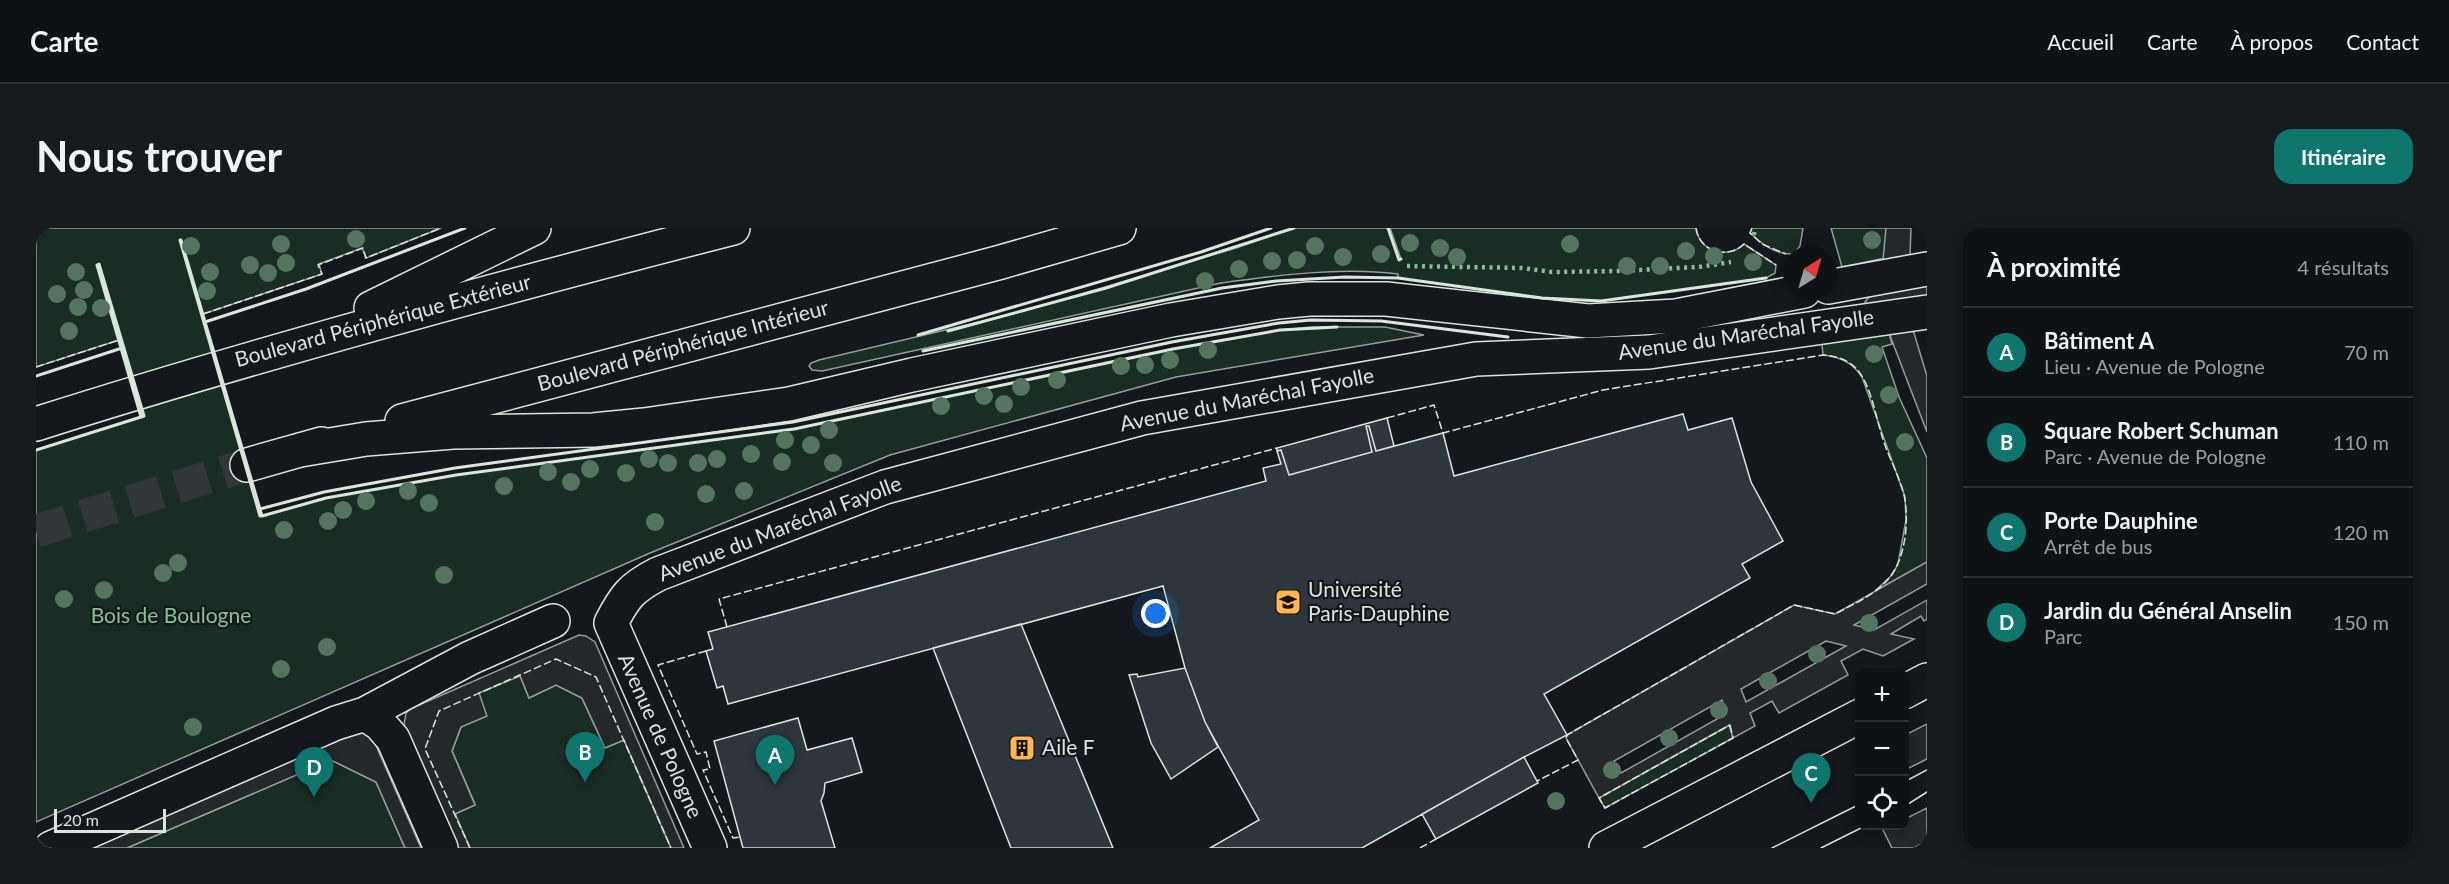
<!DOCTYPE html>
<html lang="fr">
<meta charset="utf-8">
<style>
body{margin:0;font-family:Lato,sans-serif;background:#181b1e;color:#f1f3f6}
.controls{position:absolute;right:18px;bottom:18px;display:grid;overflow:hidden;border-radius:12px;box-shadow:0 3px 15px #0003}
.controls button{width:54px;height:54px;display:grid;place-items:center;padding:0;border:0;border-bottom:2px solid #2f3234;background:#0f1215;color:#f1f3f6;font:30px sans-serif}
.compass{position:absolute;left:1747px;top:18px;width:54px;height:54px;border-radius:50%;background:#0f1215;box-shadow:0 3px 15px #0003;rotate:37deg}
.scale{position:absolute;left:18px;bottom:15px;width:112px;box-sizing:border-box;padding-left:6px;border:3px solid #d8e6dc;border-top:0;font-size:16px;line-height:21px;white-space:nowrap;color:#d8e6dc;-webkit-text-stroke:4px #14181c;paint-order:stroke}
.you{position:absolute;left:1120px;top:386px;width:21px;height:21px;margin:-15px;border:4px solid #fff;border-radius:50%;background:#1a73e8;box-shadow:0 0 0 9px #1a73e833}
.badge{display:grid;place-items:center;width:39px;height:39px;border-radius:50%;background:#0f766e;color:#fff;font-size:20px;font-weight:700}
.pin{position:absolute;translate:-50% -50px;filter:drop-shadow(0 2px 3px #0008)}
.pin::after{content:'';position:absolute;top:32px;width:21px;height:18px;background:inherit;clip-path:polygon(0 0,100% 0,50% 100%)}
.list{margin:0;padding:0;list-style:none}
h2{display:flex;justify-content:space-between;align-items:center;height:78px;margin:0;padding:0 24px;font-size:26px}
h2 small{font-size:20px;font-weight:400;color:#9b9ea0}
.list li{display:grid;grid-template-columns:39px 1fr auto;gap:18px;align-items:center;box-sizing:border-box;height:90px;padding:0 24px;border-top:2px solid #2f3234}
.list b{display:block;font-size:22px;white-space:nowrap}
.list p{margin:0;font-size:20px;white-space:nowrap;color:#9b9ea0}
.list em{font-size:20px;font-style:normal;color:#9b9ea0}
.icon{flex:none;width:33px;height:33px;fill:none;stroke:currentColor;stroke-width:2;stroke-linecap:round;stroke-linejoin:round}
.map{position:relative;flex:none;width:1891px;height:620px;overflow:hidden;border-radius:18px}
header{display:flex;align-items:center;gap:36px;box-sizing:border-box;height:84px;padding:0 30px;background:#0f1215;border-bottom:2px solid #2f3234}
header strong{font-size:28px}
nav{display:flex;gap:33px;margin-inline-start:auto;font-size:21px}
.intro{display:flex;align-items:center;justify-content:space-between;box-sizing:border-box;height:144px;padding:0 36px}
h1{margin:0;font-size:42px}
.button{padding:15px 27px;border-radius:18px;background:#0f766e;color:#fff;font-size:21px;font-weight:700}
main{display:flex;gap:36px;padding:0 36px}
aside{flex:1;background:#0f1215;border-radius:18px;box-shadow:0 3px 15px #0003}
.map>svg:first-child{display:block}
</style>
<header>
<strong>Carte</strong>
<nav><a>Accueil</a><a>Carte</a><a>À propos</a><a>Contact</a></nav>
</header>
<div class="intro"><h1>Nous trouver</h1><a class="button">Itinéraire</a></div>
<main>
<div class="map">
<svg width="1891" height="620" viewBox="0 0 1891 620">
<rect width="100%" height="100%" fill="#14181c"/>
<path fill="#1a2d24" stroke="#939e99" stroke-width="1.5" d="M0 0H405L330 30 326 20 283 36 286 46 167 86 144 12 224 288 290 270 420 247 758 201 1137 121 1244 102 1275 99H1349L1388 107 1140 149 854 227 614 325 0 594V222L107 188 63 36 61 37 83 112 0 139Z
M1258 0H1352L1363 32 1365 31 1354 0H1660C1663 24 1692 32 1708 16L1740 37 1739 45 1730 50 1565 73 1506 70 1362 50V46C1304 39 1243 47 1185 55L786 143 776 142 773 138 775 135 783 132 985 84 1200 20Z
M1716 0H1767L1764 18 1758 26C1740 27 1727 17 1714 5Z
M1795 0H1850L1849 30 1806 39Z
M1853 105 1856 116 1846 119 1863 169 1891 230V334L1839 363 1856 347 1862 336 1870 292 1869 269 1826 149C1816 134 1804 129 1787 127L1786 116Z
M484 447 493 470 520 457 546 470 569 520 588 512 635 620H434L419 586 439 576 416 523 425 499 442 465Z
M1694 497 1697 510 1569 580 1563 570Z
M295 532 340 554 369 620H91Z"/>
<path fill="#24282b" stroke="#939e99" stroke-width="1.5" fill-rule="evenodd" d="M1850 0H1875L1874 27 1847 32Z
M1891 58V70L1830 77 1829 74 1834 68Z
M1876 102 1878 105 1891 148V204L1853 105Z
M1891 334V356L1818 397 1838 402 1891 372V391L1888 393 1885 388 1855 406 1878 411 1847 428 1827 421 1805 433 1812 447 1743 485 1736 473 1714 485 1719 498 1697 510 1693 497 1563 570 1530 510 1531 507 1758 377 1799 386ZM1790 413 1810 418 1710 474 1705 461ZM1686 472 1690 486 1585 545 1578 533Z
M543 407 550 408 559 414 648 620H635L588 512 569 520 546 470 520 457 493 470 484 448 443 465 451 488 425 499 416 523 439 577 419 586 434 620H421L368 497 370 485 374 481Z
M1891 496V531L1869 542V507Z
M321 504 328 505 338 513 385 620H369L340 554 295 532 91 620H55Z
M1891 580V613L1878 620H1856L1847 602 1855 598H1868L1869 591Z"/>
<path fill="#2c363c" stroke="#d8e6dc" stroke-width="1.5" d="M1647 186 1652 202 1696 190 1715 254 1747 313 1706 336 1714 350 1508 466 1531 507 1488 529 1326 620H1174L1223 592 1169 494 1149 440 1127 358 692 476 687 458 681 460 670 423 677 421 672 404 1230 253 1227 240 1245 236 1241 223 1245 222 1253 247 1336 224 1330 198H1333L1340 223 1407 205 1418 248Z
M1351 190 1358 218 1340 223 1333 198H1330L1336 224 1253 247 1245 222 1241 223V220Z
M985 396 1077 620H975L897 420Z
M1149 440 1169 494 1182 519 1135 551 1115 515 1093 447 1101 446 1102 449Z
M762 490 771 522 816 510 826 544 789 555 788 565 785 573 799 620H707L678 513Z
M1488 529 1502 555 1400 611 1386 586Z"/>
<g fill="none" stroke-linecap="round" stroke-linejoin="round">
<path stroke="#313739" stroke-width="33" stroke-dasharray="33 16" stroke-linecap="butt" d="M0 303 211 237"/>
<g stroke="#d8e6dc" stroke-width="36">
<path id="minor" d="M329 486 344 496 357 511 405 620
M15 620 300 495 329 486 434 430 517 393
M674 620 575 395C589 368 595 360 622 346L849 259 1106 190 1440 131 1613 124 1891 84"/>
</g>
<g stroke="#d8e6dc" stroke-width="36">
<path id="major" d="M1868 464 1891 452
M1570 620 1824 488"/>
</g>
<g stroke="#d8e6dc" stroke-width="36">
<path id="highway" d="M1792 59 1891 41
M335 80 498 0
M366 193 965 34 1083 0
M0 196C230 123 463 60 697 0
M264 222 330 211 417 204 557 202 608 197 753 176 876 147 1135 92 1242 74 1273 71H1350L1552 93 1640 88 1768 63
M211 237 285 216"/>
</g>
<use href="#minor" stroke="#14181c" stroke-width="33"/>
<use href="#major" stroke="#14181c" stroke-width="33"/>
<use href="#highway" stroke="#14181c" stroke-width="33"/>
<path stroke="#d8e6dc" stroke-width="1.5" d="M1868 554 1891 542
M1869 578 1891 564
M1736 620 1824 576
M1785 620 1829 598"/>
<path stroke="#8ac095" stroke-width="4.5" stroke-dasharray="3 4.5" stroke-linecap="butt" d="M1718 7 1719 0
M1371 38 1486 40 1516 44 1583 43 1663 39 1695 34"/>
<path stroke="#d8e6dc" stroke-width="1.5" stroke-dasharray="8 3" stroke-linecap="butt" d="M1660 0C1663 24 1692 32 1708 16L1740 37
M1716 0 1714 5 1726 16 1750 26
M167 86 286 46 282 37 327 20 330 30 405 0
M0 139 83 112
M1351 190 1398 177 1407 205 1567 162 1787 127C1801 128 1814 132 1823 144 1836 160 1841 196 1849 217 1855 234 1866 254 1869 272 1872 292 1870 317 1862 335 1851 362 1823 373 1799 386L1758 377 1531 507 1530 510 1542 532 1501 553
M691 399 683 371 1241 220
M670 423 622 437 661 526 670 524 674 541 667 542 697 610 704 609
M1694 497 1697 510 1569 580 1563 570Z
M434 620 389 521 403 483 520 431 560 449 635 620
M1384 620 1400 611"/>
<path stroke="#d8e6dc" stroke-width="3" d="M1352 0 1363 32 1365 31
M144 12H145L226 288H224Z
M63 36 108 188 105 189 61 37Z
M169 94 270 61 429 0
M912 103 1070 60 1258 0
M882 107 1165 24 1235 0
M887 123 1186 60 1240 53 1309 49 1362 50 1506 70 1565 73 1730 50
M0 148 86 120
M0 222 105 189
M224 281 288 264 419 240 757 194 1136 114 1243 95 1275 92 1345 93 1472 109
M226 288 290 270 420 247 758 201 1137 121 1244 102 1301 99"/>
</g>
<g fill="#55745f">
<circle cx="320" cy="11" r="9"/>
<circle cx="1836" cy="12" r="9"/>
<circle cx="1374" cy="15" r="9"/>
<circle cx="245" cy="16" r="9"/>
<circle cx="1534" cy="16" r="9"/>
<circle cx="155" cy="18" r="9"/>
<circle cx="1279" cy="18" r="9"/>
<circle cx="1404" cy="20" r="9"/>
<circle cx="1650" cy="23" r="9"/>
<circle cx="1345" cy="26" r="9"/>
<circle cx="1678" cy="28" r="9"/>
<circle cx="1307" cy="29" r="9"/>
<circle cx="1421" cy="29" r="9"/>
<circle cx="1261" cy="32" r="9"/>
<circle cx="1236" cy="33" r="9"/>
<circle cx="1717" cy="34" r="9"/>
<circle cx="250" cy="35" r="9"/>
<circle cx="214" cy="37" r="9"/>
<circle cx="1591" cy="38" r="9"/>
<circle cx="1624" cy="38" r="9"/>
<circle cx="1203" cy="41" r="9"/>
<circle cx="40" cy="44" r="9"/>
<circle cx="174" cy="44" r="9"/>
<circle cx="232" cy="45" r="9"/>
<circle cx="1169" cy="53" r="9"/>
<circle cx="48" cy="62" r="9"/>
<circle cx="171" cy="63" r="9"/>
<circle cx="21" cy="66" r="9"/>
<circle cx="42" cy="79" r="9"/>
<circle cx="65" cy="80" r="9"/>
<circle cx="33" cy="103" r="9"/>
<circle cx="1172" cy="122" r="9"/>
<circle cx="1838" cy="126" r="9"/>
<circle cx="1134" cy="132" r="9"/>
<circle cx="1109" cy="137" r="9"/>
<circle cx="1085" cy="138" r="9"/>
<circle cx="1021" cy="152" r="9"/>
<circle cx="985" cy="159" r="9"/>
<circle cx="1853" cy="167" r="9"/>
<circle cx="948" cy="168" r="9"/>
<circle cx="968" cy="176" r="9"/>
<circle cx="905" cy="178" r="9"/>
<circle cx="793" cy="202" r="9"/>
<circle cx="749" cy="212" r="9"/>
<circle cx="1869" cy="214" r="9"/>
<circle cx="775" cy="217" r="9"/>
<circle cx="715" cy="226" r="9"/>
<circle cx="613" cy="231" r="9"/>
<circle cx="681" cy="231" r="9"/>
<circle cx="746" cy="234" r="9"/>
<circle cx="632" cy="235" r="9"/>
<circle cx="662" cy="235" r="9"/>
<circle cx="797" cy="235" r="9"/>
<circle cx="554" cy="241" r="9"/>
<circle cx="512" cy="244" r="9"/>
<circle cx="590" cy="245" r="9"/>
<circle cx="535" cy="254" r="9"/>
<circle cx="468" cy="258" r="9"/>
<circle cx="372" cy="263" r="9"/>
<circle cx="708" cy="263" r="9"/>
<circle cx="670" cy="266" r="9"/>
<circle cx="330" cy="273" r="9"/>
<circle cx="393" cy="275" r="9"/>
<circle cx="307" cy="282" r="9"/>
<circle cx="292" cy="293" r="9"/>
<circle cx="619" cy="294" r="9"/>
<circle cx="248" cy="302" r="9"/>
<circle cx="142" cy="335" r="9"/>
<circle cx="127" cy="345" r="9"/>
<circle cx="408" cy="347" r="9"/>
<circle cx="68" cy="362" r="9"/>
<circle cx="28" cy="371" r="9"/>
<circle cx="1833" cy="395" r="9"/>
<circle cx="291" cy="419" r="9"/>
<circle cx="1781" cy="426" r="9"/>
<circle cx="245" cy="441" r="9"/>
<circle cx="1732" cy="453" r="9"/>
<circle cx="1683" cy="482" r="9"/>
<circle cx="157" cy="499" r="9"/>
<circle cx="1633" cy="510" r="9"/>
<circle cx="1576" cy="542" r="9"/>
<circle cx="1520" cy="573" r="9"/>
</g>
<defs>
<g id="university-square" transform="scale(1.35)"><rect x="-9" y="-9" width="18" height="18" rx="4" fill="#ffb74d" stroke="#14181c"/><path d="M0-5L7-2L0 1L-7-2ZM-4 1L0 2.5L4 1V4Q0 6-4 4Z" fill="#111"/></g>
<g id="building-square" transform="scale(1.35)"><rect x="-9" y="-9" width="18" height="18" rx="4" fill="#ffb74d" stroke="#14181c"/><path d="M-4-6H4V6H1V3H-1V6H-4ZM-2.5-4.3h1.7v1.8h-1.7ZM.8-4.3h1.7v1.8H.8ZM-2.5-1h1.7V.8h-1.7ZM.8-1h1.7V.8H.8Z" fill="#111"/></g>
</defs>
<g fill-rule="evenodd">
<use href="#university-square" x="1252" y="374"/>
<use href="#building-square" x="986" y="520"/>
</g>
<g text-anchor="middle" stroke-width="4.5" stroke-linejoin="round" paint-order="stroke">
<g font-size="21" fill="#d8e6dc" stroke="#14181c">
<text transform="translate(347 93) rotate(-15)" y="7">Boulevard Périphérique Extérieur</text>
<text transform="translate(1710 107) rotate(-8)" y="7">Avenue du Maréchal Fayolle</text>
<text transform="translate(647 118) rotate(-15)" y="7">Boulevard Périphérique Intérieur</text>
<text transform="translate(1211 172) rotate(-11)" y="7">Avenue du Maréchal Fayolle</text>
<text transform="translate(744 301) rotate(-21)" y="7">Avenue du Maréchal Fayolle</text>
<text transform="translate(624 508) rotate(66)" y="7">Avenue de Pologne</text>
</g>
<g font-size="21" fill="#d8e6dc" stroke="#14181c" text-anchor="start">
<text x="1272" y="369">Université<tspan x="1272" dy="24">Paris-Dauphine</tspan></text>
<text x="1006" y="527">Aile F</text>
</g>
<g font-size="21" fill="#8ac095" stroke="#14181c">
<text x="135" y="395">Bois de Boulogne</text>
</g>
</g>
</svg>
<div class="controls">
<button>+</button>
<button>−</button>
<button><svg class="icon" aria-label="locate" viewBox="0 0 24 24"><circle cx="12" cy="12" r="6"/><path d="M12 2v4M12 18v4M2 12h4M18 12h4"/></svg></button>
</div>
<svg class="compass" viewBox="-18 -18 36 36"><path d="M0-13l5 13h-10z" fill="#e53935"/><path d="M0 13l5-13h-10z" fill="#9b9ea0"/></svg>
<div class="scale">20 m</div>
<div class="you"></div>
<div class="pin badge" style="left:739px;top:557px">A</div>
<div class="pin badge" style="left:549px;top:554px">B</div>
<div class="pin badge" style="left:1775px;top:575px">C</div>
<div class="pin badge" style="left:278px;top:569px">D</div>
</div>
<aside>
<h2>À proximité<small>4 résultats</small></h2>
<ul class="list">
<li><span class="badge">A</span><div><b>Bâtiment A</b><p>Lieu · Avenue de Pologne</p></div><em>70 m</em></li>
<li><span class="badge">B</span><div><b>Square Robert Schuman</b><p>Parc · Avenue de Pologne</p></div><em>110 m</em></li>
<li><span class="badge">C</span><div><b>Porte Dauphine</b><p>Arrêt de bus</p></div><em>120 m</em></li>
<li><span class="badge">D</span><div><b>Jardin du Général Anselin</b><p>Parc</p></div><em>150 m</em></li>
</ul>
</aside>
</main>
